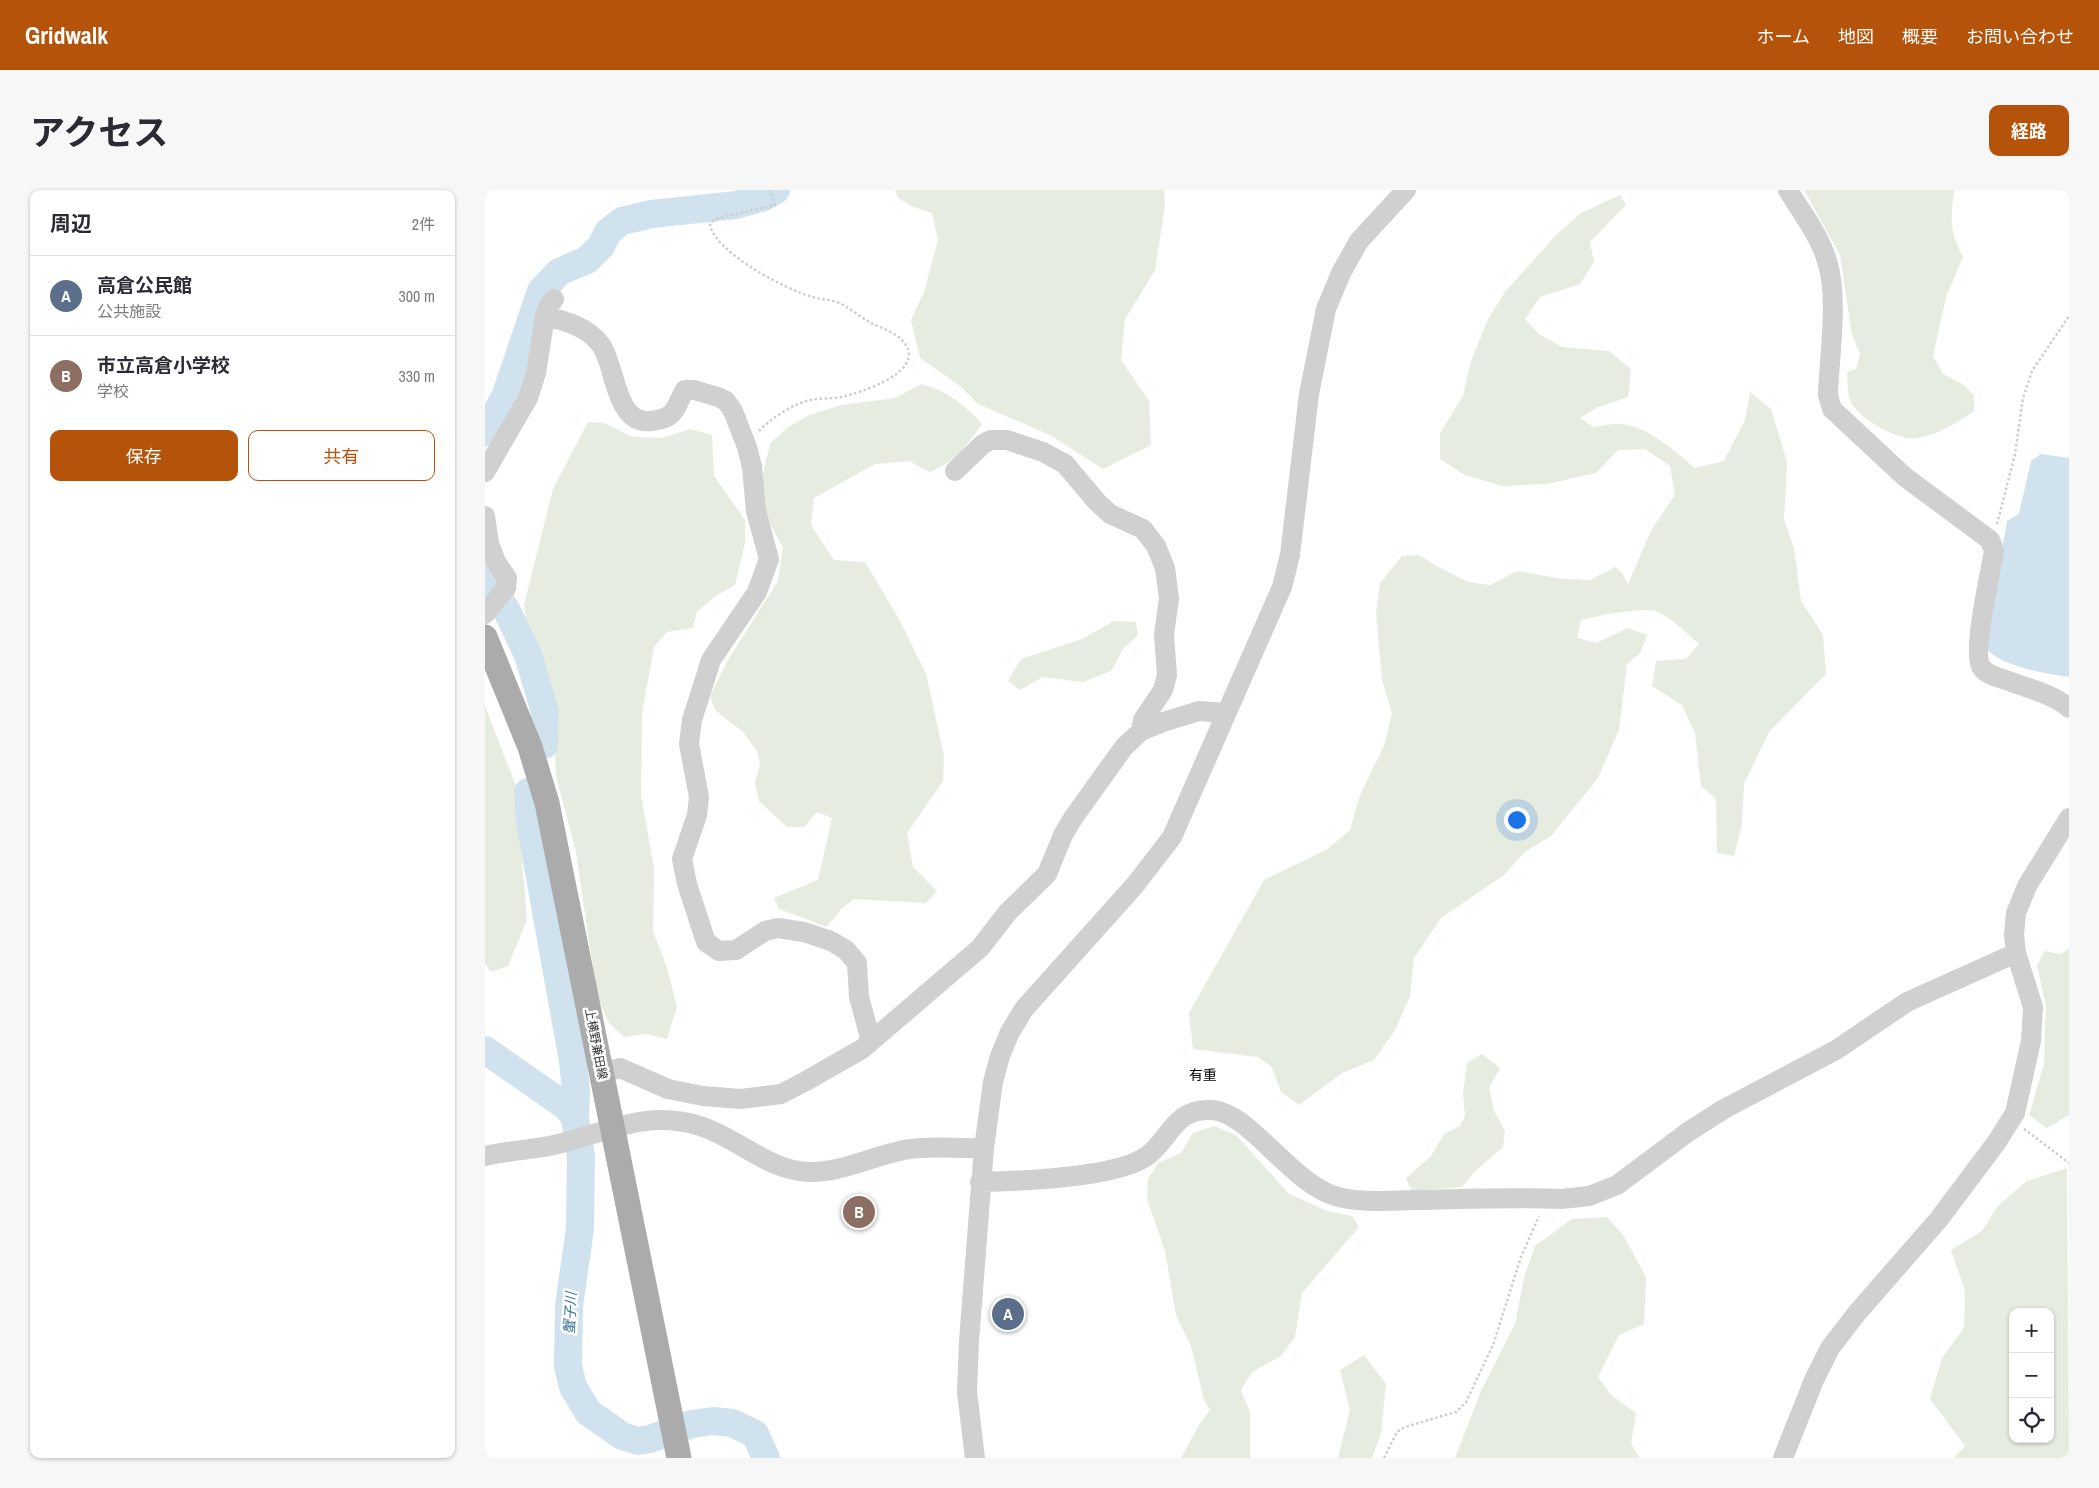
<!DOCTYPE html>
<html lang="ja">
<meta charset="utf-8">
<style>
body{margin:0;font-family:"Archivo Narrow","Noto Sans JP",sans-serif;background:#f7f7f7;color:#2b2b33}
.controls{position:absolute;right:15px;bottom:15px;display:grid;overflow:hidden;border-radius:10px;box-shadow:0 1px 4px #0004}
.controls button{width:45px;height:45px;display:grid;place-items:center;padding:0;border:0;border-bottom:1px solid #e1e1e2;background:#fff;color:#2b2b33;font:25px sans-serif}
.you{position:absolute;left:1031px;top:629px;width:18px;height:18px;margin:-12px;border:4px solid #fff;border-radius:50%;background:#1a73e8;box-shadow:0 0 0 8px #1a73e833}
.badge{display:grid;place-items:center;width:32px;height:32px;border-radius:50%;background:#b45309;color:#fff;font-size:16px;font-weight:700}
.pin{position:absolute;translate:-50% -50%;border:2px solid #fff;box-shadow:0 1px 5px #0006}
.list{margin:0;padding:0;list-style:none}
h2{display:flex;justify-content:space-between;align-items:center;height:65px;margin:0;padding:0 20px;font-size:21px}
h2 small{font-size:16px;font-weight:400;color:#7c7c81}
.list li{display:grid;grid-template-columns:32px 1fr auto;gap:15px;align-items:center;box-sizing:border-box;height:80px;padding:0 20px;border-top:1px solid #e1e1e2}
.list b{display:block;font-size:19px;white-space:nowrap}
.list p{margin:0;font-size:16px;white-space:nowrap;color:#7c7c81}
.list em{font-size:16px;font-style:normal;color:#7c7c81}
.actions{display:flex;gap:10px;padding:15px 20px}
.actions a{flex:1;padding:11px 0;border:1px solid #b45309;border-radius:10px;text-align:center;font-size:18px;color:#b45309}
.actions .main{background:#b45309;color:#fff}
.icon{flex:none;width:28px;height:28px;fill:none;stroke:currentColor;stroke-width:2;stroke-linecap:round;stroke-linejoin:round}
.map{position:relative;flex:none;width:1584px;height:1268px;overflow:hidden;border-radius:10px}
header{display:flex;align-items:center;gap:30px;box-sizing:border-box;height:70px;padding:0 25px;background:#b45309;color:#fff}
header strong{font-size:24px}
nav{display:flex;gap:28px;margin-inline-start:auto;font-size:18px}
.intro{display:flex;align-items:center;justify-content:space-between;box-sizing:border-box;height:120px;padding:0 30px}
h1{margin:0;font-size:35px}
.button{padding:12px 22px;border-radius:10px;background:#b45309;color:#fff;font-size:18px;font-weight:700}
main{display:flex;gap:30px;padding:0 30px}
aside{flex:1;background:#fff;border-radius:10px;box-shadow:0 1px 4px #0004}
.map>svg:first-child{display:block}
</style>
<header>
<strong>Gridwalk</strong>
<nav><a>ホーム</a><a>地図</a><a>概要</a><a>お問い合わせ</a></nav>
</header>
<div class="intro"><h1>アクセス</h1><a class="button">経路</a></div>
<main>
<aside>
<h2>周辺<small>2件</small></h2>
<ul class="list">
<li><span class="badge" style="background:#5c6f8a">A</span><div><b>高倉公民館</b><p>公共施設</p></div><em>300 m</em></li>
<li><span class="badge" style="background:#8d6e63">B</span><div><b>市立高倉小学校</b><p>学校</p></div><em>330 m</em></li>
</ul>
<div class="actions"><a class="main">保存</a><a>共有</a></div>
</aside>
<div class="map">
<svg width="1584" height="1268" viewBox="0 0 1584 1268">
<rect width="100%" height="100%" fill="#fff"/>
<path fill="#e6ecdf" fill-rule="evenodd" d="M410 0H679L680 16 670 80 640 129 636 170 664 211 666 255 618 279 565 245 493 214 474 195 435 168 426 130 439 102 453 50 447 23 428 17 413 8Z
M1319 0H1469C1466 27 1464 42 1478 67L1461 107 1448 166 1458 184 1478 194 1489 206V221C1471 233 1455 244 1433 248 1414 252 1372 228 1365 210 1362 202 1363 191 1362 182L1371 179 1375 164 1367 145 1355 65Z
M1135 5 1141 15 1105 52 1109 72 1095 94 1055 107 1040 129 1054 144 1077 157 1124 161 1146 179 1143 207 1113 217 1095 228 1108 237C1116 236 1124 234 1132 234 1161 234 1189 261 1210 278L1239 271 1260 230 1265 202 1286 219 1302 272 1299 329 1309 358 1316 411 1338 445 1341 484 1284 542 1259 594 1257 634 1249 666 1232 663 1231 609 1216 596 1210 543 1197 515 1167 496 1171 471 1201 469 1214 454C1200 442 1188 428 1170 421 1157 417 1110 426 1096 430L1092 448 1111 453 1143 438 1162 445 1155 463 1142 474 1134 540 1113 588 1066 646 1040 662 1019 685 956 728 929 768 925 806 910 840 889 870 857 883 814 915 796 902 787 877 773 867 708 859 704 823 779 690 841 660 865 640 875 605 899 556 907 523 897 490 891 422 895 393 917 366 934 365 948 374 983 392 1005 395 1032 381 1079 389 1105 390 1130 377 1137 383 1143 394 1167 339 1190 305 1185 276 1160 259 1133 260 1111 283 1062 294 1017 296 980 285 955 269V243L978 206 985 174 1003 129 1020 102 1072 44 1096 23Z
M436 194C461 200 480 215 497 234 481 256 471 271 445 282L424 271 390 274 329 308 326 335 349 370 380 372 415 431 441 484 459 565 458 591 422 643 428 677 452 701 441 713 369 709 356 719 342 737 294 719 289 708 333 690 347 628 332 622 319 637H302L274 611 270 592 275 575 272 561 258 542 230 520 225 506 243 470 293 391 298 357 281 327 276 292 285 254 303 237 324 225 357 215 410 208Z
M103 232 119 233 147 247 177 248 205 239 227 245 229 286 260 330V353L250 395 229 407 212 422 208 438 182 442 169 457 157 523 156 605 169 678 168 741 182 778 192 817 182 849 161 844 139 847 124 833 112 806 91 662 71 586 68 533 61 487 42 437 39 415 68 299Z
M629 431 651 432 653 445 638 459 626 481 598 492 558 487 535 500 523 491 536 469 597 449Z
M0 516 31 596 42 730 23 776 6 782 0 774Z
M1584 758V925L1562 938 1544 925 1559 874 1561 815 1552 776 1559 761 1576 764Z
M997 864 1015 878 1004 898 1009 921 1020 941 1018 957 989 982 977 997 927 1001 921 988 946 966 959 944 975 936 980 926 978 904 982 873Z
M729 936 751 945 804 1004 842 1021 867 1026 874 1037 817 1103 810 1147 796 1166 767 1182 756 1200 765 1223V1268H696L714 1235 725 1220 719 1210 706 1156 691 1125 680 1061 662 1009 663 989 673 973 696 963 708 943Z
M1582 978 1584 1268H1469L1480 1256 1445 1209 1457 1168 1479 1138 1480 1101 1466 1060 1497 1041 1513 1016 1542 991ZM1528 1122H1565V1249H1528Z
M1122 1027 1138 1045 1161 1087 1159 1134 1134 1145 1113 1187 1125 1204 1151 1223 1146 1254 1155 1268H970L996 1201 1030 1134 1039 1088 1050 1056 1087 1029Z
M879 1165 901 1194 896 1243 887 1268H853L865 1220 855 1180Z"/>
<path fill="#cfe2ee" d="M1556 264 1584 268V487C1560 483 1515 477 1500 457L1522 331 1534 324 1546 271Z"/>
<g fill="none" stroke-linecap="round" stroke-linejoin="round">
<path stroke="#cfe2ee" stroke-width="28" d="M0 242 20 207 56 101 74 82 102 70 116 56 123 42 137 31 167 24 251 15 279 7 291 0
M0 386 23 423 43 465 60 522 59 555
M43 602 45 632 88 871 91 901 90 928
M0 860 82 917 90 928 96 967 95 1039 84 1116 83 1176 88 1197 103 1222 137 1246 153 1251 165 1249 207 1234 228 1231 247 1233 270 1244 281 1268"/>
<path stroke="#cdcdcd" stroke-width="2.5" stroke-dasharray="2.5 2.5" stroke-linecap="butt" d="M274 241C285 229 309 213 326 210 335 208 346 209 356 207 375 203 438 183 421 155 413 143 398 139 386 133 375 127 365 118 354 113 345 109 336 110 328 107 301 100 231 63 225 35L230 29 290 15 285 0
M1512 334 1530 264 1538 208 1547 181 1584 126
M1539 939 1584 973
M899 1268 912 1242 920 1237 971 1222 981 1212 1008 1155 1036 1067 1054 1026"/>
<path stroke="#d0d0d0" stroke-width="20" d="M1303 0C1316 22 1335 46 1342 71 1354 107 1344 167 1343 205L1347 219 1420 287 1505 350 1509 361C1506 380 1486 465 1497 478 1503 486 1516 488 1524 491 1544 499 1568 504 1584 518
M60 126C81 131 103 137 116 155 131 176 130 236 166 231 173 230 182 229 187 223 193 217 195 207 200 200H209L233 207 241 211 248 221 262 257 267 277 271 321 284 369 272 402 226 470 207 530 204 554 214 607 212 625 197 669 202 694 221 752 234 761 251 760 280 741 293 738 319 742 346 751 361 760 372 773 374 807 386 851
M470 281 498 254 506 250H522L558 262 580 274 612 312 625 324 658 339 671 356 680 378 684 408 679 445 682 485 678 500 658 530 656 541
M0 282 43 208 51 183 60 126 63 117 69 109
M0 326 4 353 11 372 22 388 21 398 0 424
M117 883 135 878 183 899 218 906 256 909 296 904 321 891 377 859 495 758 523 722 562 684 578 645 588 628 639 557 656 541 681 531 714 521 741 523
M0 966C21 961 43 960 64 956 119 945 157 918 215 936 253 948 282 980 323 982 355 983 388 966 419 960 445 955 472 959 499 958
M495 992C536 991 631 988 662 966 686 949 688 918 727 920 764 922 805 992 850 1006 877 1014 908 1010 936 1010 983 1009 1030 1007 1077 1009L1104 1006 1132 995 1203 942 1239 919 1351 860 1422 812 1531 763
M490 1268 482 1202 484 1151 499 958 508 892 515 866 525 842 539 819 650 695 687 647 797 397 805 365 824 204 841 119 856 83 874 51 921 0
M1298 1268 1329 1190 1345 1158 1372 1123 1454 1029 1511 953 1530 923 1546 851 1548 817 1531 763 1529 745 1531 723 1542 696 1584 628"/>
<path stroke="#ababab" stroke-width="25" d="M0 447 45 557 62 613 194 1268"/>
</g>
<g text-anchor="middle" stroke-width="5" stroke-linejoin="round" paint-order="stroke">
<g font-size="12" fill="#333" stroke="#fff">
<text transform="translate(111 854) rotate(79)" y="4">上横野兼田線</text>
</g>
<g font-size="14" fill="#000" stroke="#fff">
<text x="718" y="890">有重</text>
</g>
<g font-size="14" font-style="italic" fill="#3f7597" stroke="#fff">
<text transform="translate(85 1123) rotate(-87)" y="5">蟹子川</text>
</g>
</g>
</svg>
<div class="controls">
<button>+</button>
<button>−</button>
<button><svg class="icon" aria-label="locate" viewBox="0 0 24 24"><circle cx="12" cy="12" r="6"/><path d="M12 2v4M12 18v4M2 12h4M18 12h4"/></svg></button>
</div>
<div class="you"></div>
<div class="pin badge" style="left:523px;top:1124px;background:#5c6f8a">A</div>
<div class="pin badge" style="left:374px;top:1022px;background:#8d6e63">B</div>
</div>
</main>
